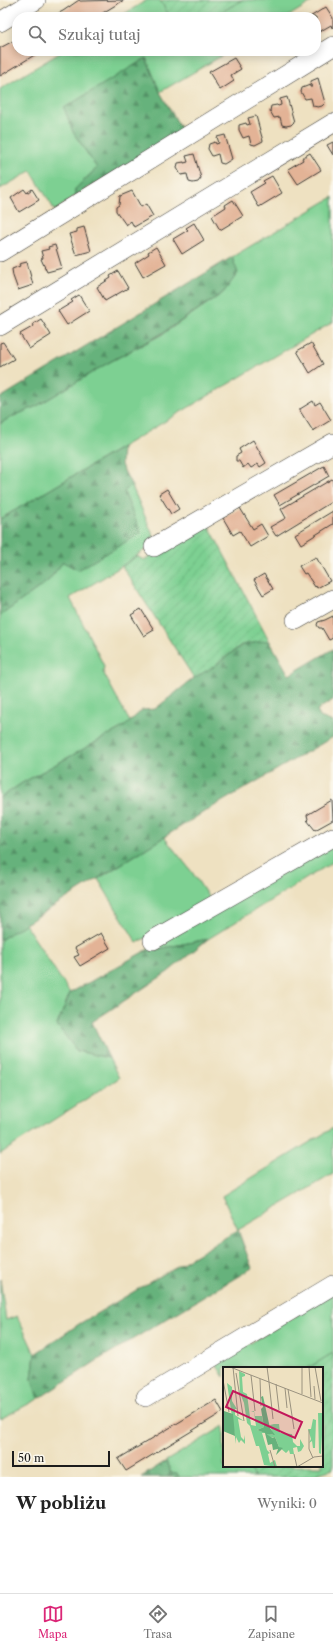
<!DOCTYPE html>
<html lang="pl">
<meta charset="utf-8">
<style>
body{margin:0;font-family:"Libre Caslon Text",serif;background:#f2f2f2;color:#222}
.scale{position:absolute;left:12px;bottom:10px;width:98px;box-sizing:border-box;padding-left:4px;border:2px solid #1c1c1c;border-top:0;font-size:11px;line-height:14px;white-space:nowrap;color:#1c1c1c;-webkit-text-stroke:3px #fbf7ec;paint-order:stroke}
.list{margin:0;padding:0;list-style:none}
h2{display:flex;justify-content:space-between;align-items:center;height:52px;margin:0;padding:0 16px;font-size:17px}
h2 small{font-size:13px;font-weight:400;color:#767676}
.icon{flex:none;width:22px;height:22px;fill:none;stroke:currentColor;stroke-width:2;stroke-linecap:round;stroke-linejoin:round}
.map{position:relative;flex:none;width:333px;height:1477px;overflow:hidden}
.search{position:absolute;background:#fff;box-shadow:0 2px 10px #0003;left:12px;right:12px;top:12px;height:44px;display:flex;align-items:center;gap:10px;box-sizing:border-box;padding:0 14px;border-radius:16px;color:#767676;font-size:15px}
.sheet{height:116px;background:#fff}
nav{display:flex;justify-content:space-around;align-items:center;box-sizing:border-box;height:56px;border-top:1px solid #e0e0e0;background:#fff;font-size:11px;color:#767676}
nav a{display:grid;justify-items:center;gap:2px}
nav .on{color:#db2777}
.map>svg:first-child{display:block}
</style>
<div class="map">
<svg width="333" height="1477" viewBox="0 0 333 1477">
<defs>
<pattern id="forest-firs" width="22" height="20" patternUnits="userSpaceOnUse"><rect width="22" height="20" fill="#66b27c"/><path d="M5 1l3.5 6h-7zM16 11l3.5 6h-7z" fill="#539065"/></pattern>
<pattern id="garden-furrows" width="10" height="10" patternUnits="userSpaceOnUse"><rect width="10" height="10" fill="#7dd092"/><path d="M-1 1l2-2M0 10L10 0M9 11l2-2" fill="none" stroke="#6bb27d"/></pattern>
</defs>
<rect width="100%" height="100%" fill="#fbf7ec"/>
<filter id="ink" filterUnits="userSpaceOnUse"><feTurbulence type="fractalNoise" baseFrequency=".025" numOctaves="2"/><feDisplacementMap in="SourceGraphic" scale="8" xChannelSelector="R" yChannelSelector="G"/><feConvolveMatrix kernelMatrix="1 2 1 2 8 2 1 2 1" color-interpolation-filters="sRGB"/></filter>
<filter id="wash" filterUnits="userSpaceOnUse"><feTurbulence type="fractalNoise" baseFrequency=".012" numOctaves="4" result="noise"/><feDisplacementMap in="SourceGraphic" scale="16" xChannelSelector="R" yChannelSelector="G"/><feGaussianBlur stdDeviation="0.9" result="paint"/><feColorMatrix in="noise" values="0 0 0 0 0 0 0 0 0 0 0 0 0 0 0 0 0 1.4 0 .05"/><feComposite in="paint" operator="in"/></filter>
<g filter="url(#wash)">
<rect width="100%" height="100%" fill="#eee1c1"/>
<path fill="#7dd092" stroke="#4c7657" d="M147 0H160L170 17H119Z
M242 0H315L287 17H213Z
M63 51H230L160 92 146 58 73 132 97 168 75 189V196L55 211 31 171 0 189V89Z
M333 197V322L0 519V424L9 418 37 406 106 364 161 335 223 293 237 273 232 257Z
M131 484 156 542 122 566 70 598 104 666 103 672 130 722 125 726 22 783 0 798V616L48 581 63 562Z
M164 837 192 872 211 901 137 943 98 879Z
M333 843V862L208 939 143 952Z
M25 924 70 993 57 1025 77 1051 109 1058 119 1078 0 1154V940Z
M333 1128V1174L238 1230 222 1196Z
M0 1279 6 1320 17 1316 35 1354 32 1379 38 1399 0 1419Z
M333 1293V1353L308 1368H224V1377L216 1364Z
M224 1426V1466H247L255 1477H179L177 1473H171L166 1461Z"/>
<path fill="url(#forest-firs)" stroke="#41674c" d="M146 58 160 92 183 132 75 196V189L97 168 73 132 64 108Z
M232 257 238 273 223 293 161 334 106 364 37 406 9 418 0 424V398Z
M122 447 121 465 131 484 124 492 141 533 78 570 63 562 48 581 0 616V519Z
M269 640 289 675 333 649V700L317 710 320 717 333 722V737L204 812 0 940V798L22 783 125 726 142 710 155 709 194 678 213 667 242 645Z
M208 939 168 972 92 1022 109 1058 77 1051 57 1025 70 993 143 952Z
M238 1230 252 1268 98 1360 38 1399 32 1379 35 1354 79 1324Z
M166 1461 171 1473H177L179 1477H141Z"/>
<path fill="url(#garden-furrows)" stroke="#4c7657" d="M165 0H242L213 17H170L161 2Z
M207 522 269 640 241 645 213 667 194 678 122 566 137 556 144 560Z
M333 1353V1469L307 1477H255L247 1466H322V1368H308Z"/>
<g id="blocks">
<path fill="#e3b396" d="M79 0 80 1 124 0 96 17H51L63 11Z
M326 7 333 18V27L332 28 331 25 319 32 316 26V17H310Z
M17 39V51H41L0 76V48Z
M234 58 241 69 231 75 234 81 220 90 209 72Z
M318 78 325 103 322 106 318 107 313 106 311 98 305 99 301 92 302 88 310 85V87H312L311 81Z
M287 97 294 122 291 125 286 126 282 125 280 117 274 118 270 111 271 106 277 105 278 106 281 105 280 99Z
M256 116 263 141 255 145 251 144 249 136 243 138 239 130V125L246 123 247 125 250 124 248 118Z
M225 135 232 159 224 164 220 163 218 154 212 156 208 149 209 144 215 142 216 144 219 143 217 137Z
M333 142V155L327 145Z
M310 153 321 170 298 184 288 169 303 160 302 158Z
M194 154 201 178 198 182 193 183 189 182 187 174 181 175 177 168 178 163 184 162V163L188 162 186 156Z
M272 176 282 193 259 207 250 192 265 183 263 181Z
M24 189 27 193 32 189 39 200 19 212 11 198Z
M132 191 141 207 146 204 153 216 134 227 131 221 126 225 116 211V207L119 205 120 196Z
M233 200 243 216 220 230 212 216 226 207 225 205Z
M194 223 204 240 182 254 173 239 188 230 186 228Z
M84 227 91 251 76 255 69 234 77 232V229Z
M55 245 62 268 47 272 41 259 43 258 41 251 49 249 48 247Z
M156 247 166 264 143 277 135 263 149 254 148 252Z
M27 262 33 285 18 290 13 276 12 269 20 266 19 264Z
M118 271 128 288 105 301 97 287 111 278 110 276Z
M79 295 89 311 67 325 58 311 73 302 71 300Z
M41 319 51 335 29 349 20 334 34 326 33 324Z
M3 342 14 359 0 367V343Z
M311 343 323 364 310 373 297 351Z
M313 401 315 405 320 402 331 420 313 431 300 411V409Z
M253 440 266 463 260 467 258 464 251 468 248 464 243 468 239 461H236V456L241 453 239 449Z
M324 466 329 476 280 505 274 495Z
M332 479 333 481V501L276 536 270 527 286 518 281 509Z
M167 489 179 509 171 514 159 494Z
M240 508 253 529 261 524 268 536 250 547 240 531 233 535 223 518Z
M333 511V524L301 544 295 534Z
M316 557 330 581 317 588 316 586 315 587 306 573 304 574 299 566Z
M264 574 273 589 263 595 254 580Z
M141 609 154 630 144 636 131 615Z
M333 616V638L329 640 322 628H319L317 625 318 622 325 620Z
M332 800 333 820 315 830 307 820 308 819 307 815Z
M101 933 110 948 80 966 74 957 79 955 75 948Z
M216 1400 223 1412 126 1471 118 1459Z"/>
</g>
</g>
<g filter="url(#ink)">
<use href="#blocks" fill-opacity="0" stroke="#3c3a35" stroke-width="1"/>
<g fill="none" stroke-linecap="round" stroke-linejoin="round">
<g stroke="#3c3a35" stroke-width="20">
<path id="minor" d="M0 22 36 0
M0 252 333 46
M0 326 333 123
M154 547 333 443
M296 620 333 599
M153 940 333 837
M146 1397 333 1285"/>
</g>
<use href="#minor" stroke="#fff" stroke-width="19"/>
</g>
</g>
<g transform="translate(223 1367)">
<rect width="100" height="100" fill="#eee1c1"/>
<path d="M16 4 22 7V9L19 10 20 25 24 27 28 58 33 59 31 45 28 44H31L32 49H39L41 60 34 63 43 66H39L44 83 47 86 45 87 47 96 52 93 54 100 41 98 36 79H33L27 59 24 56 21 36 17 26ZM4 16 9 20V34L14 42H12V48L21 54 15 52 18 70 21 73 22 68V77L18 73 16 76 13 70V77ZM95 46H100V49L98 87 96 86ZM90 52 93 53 92 81H90L89 74 86 76 88 72 85 62H88ZM51 57H56L57 66 69 67 70 75 74 79H77V72L81 79 78 84 75 85 74 80 70 81 71 87H67L66 83 63 86 56 80 52 70 48 71 43 66 50 68 47 58Z" fill="#7dd092"/>
<path d="M40 29 47 61 52 68 44 67 49 71 52 70 56 80 60 81 53 88 55 82 50 83 49 77 45 78 42 66 34 63 41 60 38 42 40 40 38 30ZM1 44 10 47 12 69 0 64Z" fill="#66b27c"/>
<path fill="none" stroke="#9a927f" stroke-width="1" d="M7 0 100 36M10 0 15 49M44 0 46 15M79 0V27M86 0 88 30M92 0 98 34M13 6 21 54M28 8 32 44M37 12 38 39M0 13 6 45M46 15 50 52M53 17 56 43M91 19 92 32M62 21 64 41M65 22 71 62M86 63V82L90 91M47 83 52 100M71 87 74 100M74 100 91 90 100 89"/>
<path fill="#c2185b" fill-opacity="0.15" stroke="#c2185b" stroke-width="2" d="M10 24 79 55 72 71 3 40Z"/>
<rect width="100" height="100" fill="none" stroke="#1c1c1c" stroke-width="2"/>
</g>
</svg>
<div class="scale">50 m</div>
<div class="search"><svg class="icon" aria-label="search" viewBox="0 0 24 24"><circle cx="10" cy="10" r="6"/><path d="M15 15l6 6"/></svg>Szukaj tutaj</div>
</div>
<section class="sheet">
<h2>W pobliżu<small>Wyniki: 0</small></h2>
<ul class="list">
</ul>
</section>
<nav>
<a class="on"><svg class="icon" aria-label="map" viewBox="0 0 24 24"><path d="M3 6l6-2 6 2 6-2v14l-6 2-6-2-6 2zM9 4v14M15 6v14"/></svg>Mapa</a>
<a><svg class="icon" aria-label="directions" viewBox="0 0 24 24"><path d="M12 3l9 9-9 9-9-9zM9 14v-3h6M13 9l2 2-2 2"/></svg>Trasa</a>
<a><svg class="icon" aria-label="saved" viewBox="0 0 24 24"><path d="M7 4h10v16l-5-4-5 4z"/></svg>Zapisane</a>
</nav>
